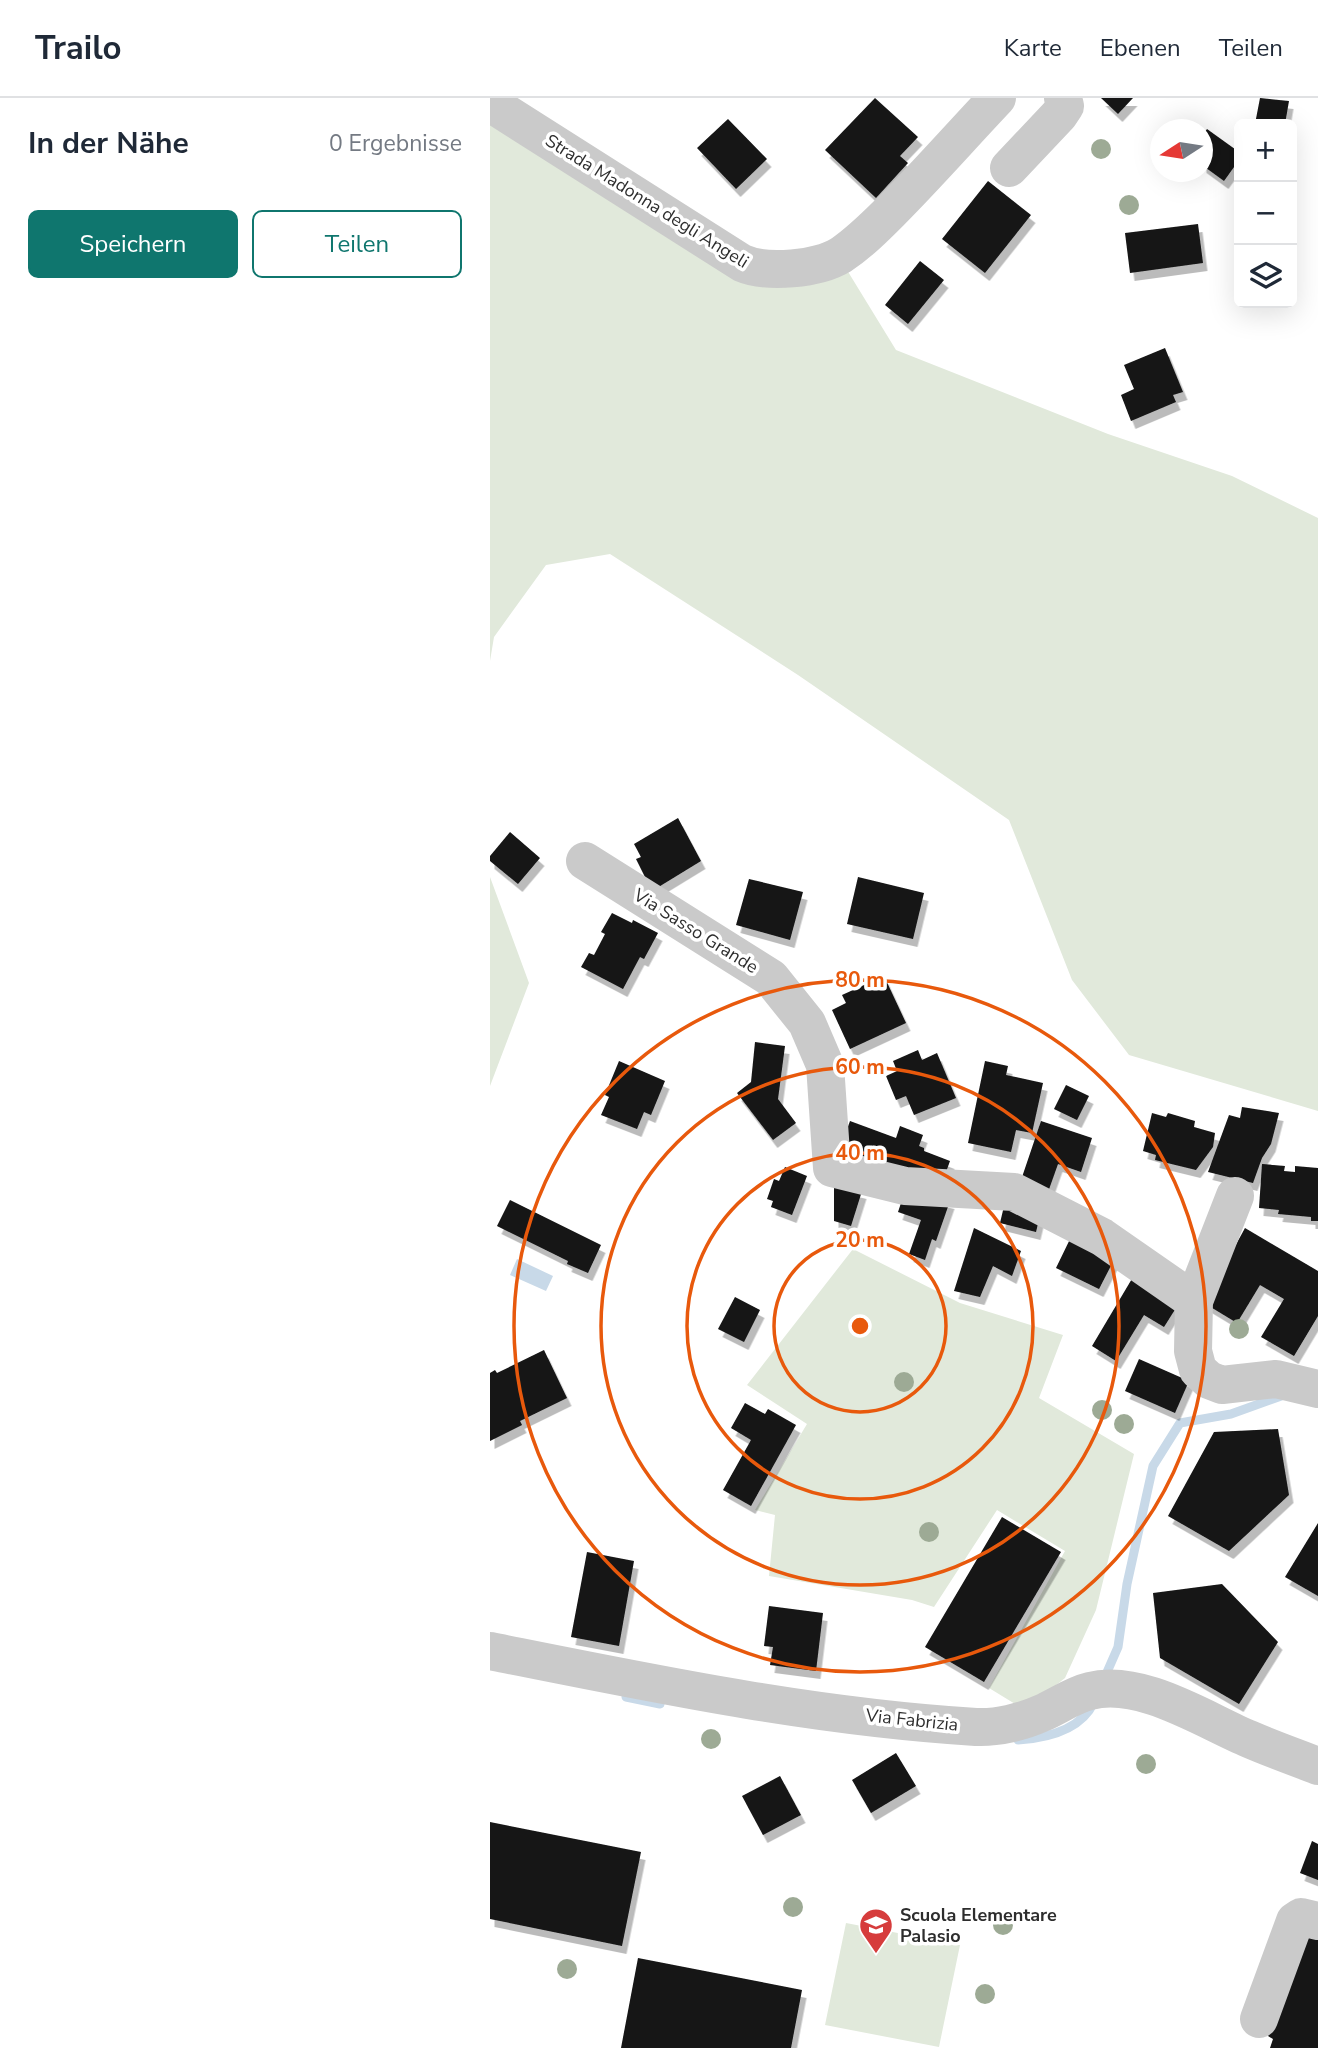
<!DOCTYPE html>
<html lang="de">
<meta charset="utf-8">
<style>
body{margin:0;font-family:"Nunito Sans",sans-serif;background:#f2f2f3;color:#1f2937}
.controls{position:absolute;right:21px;top:21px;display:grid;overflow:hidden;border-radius:10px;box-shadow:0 7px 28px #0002}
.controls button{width:63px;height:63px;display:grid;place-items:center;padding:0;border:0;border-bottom:2px solid #e0e1e3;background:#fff;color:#1f2937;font:35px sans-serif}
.compass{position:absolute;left:660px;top:21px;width:63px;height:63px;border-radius:50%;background:#fff;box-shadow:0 7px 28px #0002;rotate:258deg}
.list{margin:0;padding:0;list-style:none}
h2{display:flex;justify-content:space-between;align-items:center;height:91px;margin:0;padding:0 28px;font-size:30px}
h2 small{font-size:23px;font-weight:400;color:#747a83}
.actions{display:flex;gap:14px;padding:21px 28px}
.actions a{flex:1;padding:16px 0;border:2px solid #0f766e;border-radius:10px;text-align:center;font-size:24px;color:#0f766e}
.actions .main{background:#0f766e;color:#fff}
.icon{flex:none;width:38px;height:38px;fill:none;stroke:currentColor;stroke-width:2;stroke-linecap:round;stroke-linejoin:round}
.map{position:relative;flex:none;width:828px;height:1950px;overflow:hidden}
header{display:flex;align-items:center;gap:42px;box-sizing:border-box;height:98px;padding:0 35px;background:#fff;border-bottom:2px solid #e0e1e3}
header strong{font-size:33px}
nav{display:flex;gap:38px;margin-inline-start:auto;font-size:24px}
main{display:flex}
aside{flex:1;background:#fff}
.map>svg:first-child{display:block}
</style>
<header>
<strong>Trailo</strong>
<nav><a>Karte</a><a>Ebenen</a><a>Teilen</a></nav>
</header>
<main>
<aside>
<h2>In der Nähe<small>0 Ergebnisse</small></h2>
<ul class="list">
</ul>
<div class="actions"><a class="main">Speichern</a><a>Teilen</a></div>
</aside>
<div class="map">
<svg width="828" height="1950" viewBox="0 0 828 1950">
<defs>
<filter id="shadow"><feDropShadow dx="4.5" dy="8" stdDeviation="0" flood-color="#0004"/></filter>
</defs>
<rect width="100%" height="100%" fill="#fff"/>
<path fill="#e1e9db" d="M0 5 252 165 349 159 406 252 618 336 742 378 828 420V1013L639 957 582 882 519 722 308 577 120 456 56 467 4 539 0 563Z
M0 779 39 885 0 988Z
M363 1151 470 1205 573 1237 549 1300 644 1356 606 1512 575 1580 535 1612 499 1590 575 1453 507 1412 444 1509 422 1502 279 1478 285 1417 265 1412 317 1326 257 1287Z
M356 1825 470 1847 449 1949 335 1927Z"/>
<path fill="#c8d9e8" d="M27 1161 63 1178 56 1193 20 1177Z"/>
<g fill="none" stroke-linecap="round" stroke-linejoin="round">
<path stroke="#c8d9e8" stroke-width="9" d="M614 1581 628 1549 637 1486 663 1368 690 1325 741 1316 794 1297
M136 1599 170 1606
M528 1642C557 1640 591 1632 604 1604"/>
</g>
<path fill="#141414" filter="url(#shadow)" d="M385 0 428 39 410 58 418 65 386 100 335 52Z
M611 0H643L628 16Z
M770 0 799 3 795 26H765Z
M238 21 277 61 246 91 207 50Z
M717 31 749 54V62L734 83 712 67V38Z
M498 83 541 117 495 175 452 141Z
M708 126 713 165 640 175 635 135Z
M430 163 454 182 418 226 395 207Z
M675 250 693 294 683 297 686 304 641 323 631 297 644 291 634 267Z
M188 720 211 763 162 793 146 761 151 759 144 746Z
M20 734 50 760 28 786 0 763V758Z
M368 779 434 795 423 841 357 826Z
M259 781 313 794 300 842 246 827Z
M122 815 142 825 143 822 168 835 154 861 150 859 133 891 91 869 99 855 104 857 115 836 111 834Z
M394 878 416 925 360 951 342 912 356 905 352 897Z
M265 944 295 948 288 1001 306 1025 283 1042 247 995 261 984Z
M428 952 432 962 447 955 466 1000 424 1017 416 998 406 1002 396 978 407 973 403 963Z
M129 963 175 983 161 1017 154 1014 147 1031 111 1017 119 999 115 997Z
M495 963 518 968 516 977 553 985 542 1035 526 1032 521 1054 478 1045Z
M576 987 599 998 587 1022 564 1011Z
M752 1009 789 1015 781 1046 772 1060 763 1085 718 1074 739 1017 750 1020Z
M662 1015 676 1019 678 1015 705 1023 704 1029 725 1035 723 1049 706 1072 665 1062 666 1057 653 1053Z
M360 1023 406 1040 410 1028 433 1037 429 1048 434 1050V1053L460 1063 451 1088 348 1056Z
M551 1023 602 1040 591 1074 568 1066 557 1097 529 1088Z
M772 1066 795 1068 794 1073 805 1074V1068L828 1070V1123H821V1119L788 1116 789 1112 769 1110Z
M295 1069 317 1078 302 1117 281 1109 283 1103 277 1101 284 1081 289 1083Z
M344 1086 372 1093 361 1128 344 1123Z
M415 1093 460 1103 446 1143 442 1141 435 1162 419 1156 431 1122 408 1114Z
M20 1102 111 1147 98 1175 77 1166 78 1163 7 1128Z
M515 1104 551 1113 546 1134 510 1125Z
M484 1130 531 1153 522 1178 503 1168 490 1199 464 1193Z
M755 1130 828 1173V1218L804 1258 771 1239 794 1201 770 1187 747 1225 714 1205Z
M582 1137 626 1158 609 1191 566 1170Z
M646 1174 691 1202 674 1229 654 1217 626 1263 602 1248Z
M245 1199 270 1212 254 1244 228 1231Z
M54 1252 77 1300 30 1323 32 1327 0 1343V1275L5 1272 7 1275Z
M649 1261 699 1283 685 1315 635 1293Z
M255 1305 275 1316 278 1311 306 1327 261 1408 233 1392 261 1342 241 1330Z
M788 1331 799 1397 739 1453 678 1418 724 1334Z
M512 1419 571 1454 494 1584 435 1549Z
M828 1425V1498L795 1479Z
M97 1454 144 1463 129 1548 81 1539Z
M732 1486 788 1544 749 1606 670 1560 663 1495Z
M279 1508 333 1515 326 1573 280 1567 283 1549 274 1548Z
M406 1655 426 1688 381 1715 362 1682Z
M290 1678 311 1717 273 1737 252 1698Z
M0 1724 151 1754 132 1848 0 1821Z
M822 1743 828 1746V1782L810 1775Z
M815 1834 828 1838V1950H780L783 1941 778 1938 790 1912Z
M148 1860 312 1892 301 1950H131Z"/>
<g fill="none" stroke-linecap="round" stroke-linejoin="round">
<path stroke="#cacaca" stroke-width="38" d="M0 5 252 165C277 176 328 171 351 157 369 145 385 129 400 114 437 77 471 38 507 0
M519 70 569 17 575 8 573 0
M95 763 281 880 317 925 335 967 342 1070 415 1088 524 1094 612 1139 704 1203
M745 1098 704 1203 703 1253 708 1272 719 1282 732 1287 786 1281 828 1291
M0 1553C160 1585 322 1619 486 1629 507 1630 532 1624 552 1615 568 1608 583 1597 600 1593 651 1580 714 1622 759 1641 782 1651 805 1659 828 1668
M769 1921 805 1823 811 1819 828 1823"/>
</g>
<g fill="#9daa95">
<circle cx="611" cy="51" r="10"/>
<circle cx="639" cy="107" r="10"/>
<circle cx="749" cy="1231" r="10"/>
<circle cx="414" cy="1284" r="10"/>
<circle cx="612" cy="1312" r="10"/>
<circle cx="634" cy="1326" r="10"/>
<circle cx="439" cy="1434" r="10"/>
<circle cx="221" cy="1641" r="10"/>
<circle cx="656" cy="1666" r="10"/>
<circle cx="303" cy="1809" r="10"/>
<circle cx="513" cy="1827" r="10"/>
<circle cx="77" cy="1871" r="10"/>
<circle cx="495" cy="1896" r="10"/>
</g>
<g fill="none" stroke="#e8590c" stroke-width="3.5">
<circle cx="370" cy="1228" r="86"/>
<circle cx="370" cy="1228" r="173"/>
<circle cx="370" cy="1228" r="259"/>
<circle cx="370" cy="1228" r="346"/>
</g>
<defs>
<g id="school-pin" transform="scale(1.75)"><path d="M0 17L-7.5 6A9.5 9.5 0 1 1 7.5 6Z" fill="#d63c3c" stroke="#fff"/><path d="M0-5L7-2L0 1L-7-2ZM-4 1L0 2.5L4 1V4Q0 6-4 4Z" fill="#fff"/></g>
</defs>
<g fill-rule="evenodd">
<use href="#school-pin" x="386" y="1827"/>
</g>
<g text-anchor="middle" stroke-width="7" stroke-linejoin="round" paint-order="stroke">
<g font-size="18" fill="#2d2d2d" stroke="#fff">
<text transform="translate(157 103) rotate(32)" y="6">Strada Madonna degli Angeli</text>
<text transform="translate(206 833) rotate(32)" y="6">Via Sasso Grande</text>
<text transform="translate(422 1622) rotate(6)" y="6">Via Fabrizia</text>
</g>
<g font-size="18" font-weight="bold" fill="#2d2d2d" stroke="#fff" text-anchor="start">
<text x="410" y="1823">Scuola Elementare<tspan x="410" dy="21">Palasio</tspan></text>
</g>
</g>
<circle cx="370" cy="1228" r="10" fill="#e8590c" stroke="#fff" stroke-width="3.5"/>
<g font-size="21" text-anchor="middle" font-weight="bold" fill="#e8590c" stroke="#fff" stroke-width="7" stroke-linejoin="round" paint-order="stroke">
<text x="370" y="889">80 m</text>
<text x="370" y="976">60 m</text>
<text x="370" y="1062">40 m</text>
<text x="370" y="1149">20 m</text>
</g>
</svg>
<div class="controls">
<button>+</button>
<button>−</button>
<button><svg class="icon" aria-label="layers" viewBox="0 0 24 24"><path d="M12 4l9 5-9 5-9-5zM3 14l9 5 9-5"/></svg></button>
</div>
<svg class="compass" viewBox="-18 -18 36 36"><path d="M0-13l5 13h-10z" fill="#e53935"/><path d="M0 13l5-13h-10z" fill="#747a83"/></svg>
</div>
</main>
